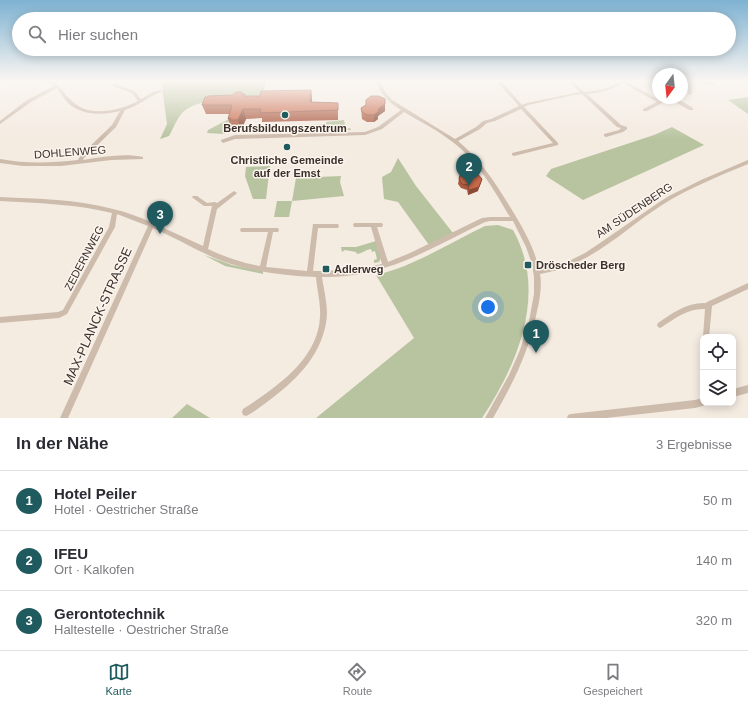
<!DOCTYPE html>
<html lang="de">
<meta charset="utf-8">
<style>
body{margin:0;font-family:Arial,sans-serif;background:#f2f2f3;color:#2b2b33}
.controls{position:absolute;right:12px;bottom:12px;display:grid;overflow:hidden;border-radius:8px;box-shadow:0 2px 10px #0003}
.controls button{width:36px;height:36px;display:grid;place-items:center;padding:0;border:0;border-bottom:1px solid #e1e1e2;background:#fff;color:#2b2b33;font:20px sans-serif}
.compass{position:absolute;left:652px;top:68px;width:36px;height:36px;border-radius:50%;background:#fff;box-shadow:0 2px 10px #0003;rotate:195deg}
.you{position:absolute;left:488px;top:307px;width:14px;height:14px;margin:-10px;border:3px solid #fff;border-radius:50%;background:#1a73e8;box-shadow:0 0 0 6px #1a73e833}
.badge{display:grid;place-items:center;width:26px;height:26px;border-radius:50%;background:#1f5a5e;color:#fff;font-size:13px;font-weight:700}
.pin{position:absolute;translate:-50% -33px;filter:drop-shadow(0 1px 2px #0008)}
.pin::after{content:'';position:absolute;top:21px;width:14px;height:12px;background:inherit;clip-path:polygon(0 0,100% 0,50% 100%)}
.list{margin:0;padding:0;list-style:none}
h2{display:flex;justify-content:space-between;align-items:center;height:52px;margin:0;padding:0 16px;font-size:17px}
h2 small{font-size:13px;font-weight:400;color:#7c7c81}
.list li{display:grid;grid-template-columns:26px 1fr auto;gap:12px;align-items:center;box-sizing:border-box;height:60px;padding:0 16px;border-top:1px solid #e1e1e2}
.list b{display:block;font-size:15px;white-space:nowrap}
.list p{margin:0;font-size:13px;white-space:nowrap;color:#7c7c81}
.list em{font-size:13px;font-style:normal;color:#7c7c81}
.icon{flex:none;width:22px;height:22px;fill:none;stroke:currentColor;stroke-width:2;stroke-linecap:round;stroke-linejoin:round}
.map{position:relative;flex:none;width:748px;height:418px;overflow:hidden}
.search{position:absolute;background:#fff;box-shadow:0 2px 10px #0003;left:12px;right:12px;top:12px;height:44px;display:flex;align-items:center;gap:10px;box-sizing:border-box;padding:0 14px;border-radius:22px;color:#7c7c81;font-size:15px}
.sheet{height:232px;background:#fff}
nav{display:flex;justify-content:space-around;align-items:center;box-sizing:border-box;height:56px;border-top:1px solid #e1e1e2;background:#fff;font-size:11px;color:#7c7c81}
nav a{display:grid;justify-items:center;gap:2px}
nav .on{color:#1f5a5e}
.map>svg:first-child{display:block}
</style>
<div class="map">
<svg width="748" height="418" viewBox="0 0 748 418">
<rect width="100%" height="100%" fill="#f4ebe1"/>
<path fill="#b8c4a0" d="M165 80H266L262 99C238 100 201 96 183 112 177 118 173 129 169 136L160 139 167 124 162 87Z
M748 97V114L728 100Z
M227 120H229L225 134 207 133 208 130Z
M344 120 346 129 350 128 351 130 308 131 309 126 311 125 326 124V122Z
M672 127 704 145 583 200 546 176 551 169 654 135Z
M398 158 416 186 453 233 429 245 398 202 384 199 382 177 391 172Z
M270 166 266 199H253L245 176 246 167Z
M341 176 340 182 344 196 292 201 296 178Z
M277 201H292L289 217H274Z
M498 225 513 230C548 292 518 364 482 418H316L414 338 376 275C415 266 449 243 485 226Z
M376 241 381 258 379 262 374 263V260L377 259 375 251 372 252 371 249C365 250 363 253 357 254L356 252 345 250 342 252 341 247H356Z
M204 255 232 265 263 271V274L225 266Z
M187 404 210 418H172Z"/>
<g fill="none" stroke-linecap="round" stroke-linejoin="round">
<path fill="#cdbbac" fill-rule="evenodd" d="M3 80H12L0 83V81Z
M41 80C61 80 59 90 72 101 89 118 119 111 138 101L132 93 113 86V84H115L134 91 141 99 155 91 161 90V92C148 97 138 106 125 110L116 127 84 158 83 160C103 157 124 153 143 157V159L111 160 61 166H23L0 163V159C26 164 52 163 78 160L80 156 112 125 120 111C103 115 82 116 68 103 64 99 61 93 57 88L31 102 0 124V121L27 100 54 86Z
M375 80H379L385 92 392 100 455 139 476 127 483 121 491 119 519 106 497 82 496 80H502L501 81 522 105 527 103 580 92 567 80H572L584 92C593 91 602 90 610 87 616 84 620 80 628 80L626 82 660 100C674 94 681 101 693 108V110H689L670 99 647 111H643V109L657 102 623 83C611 90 600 93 587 94L621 125 627 127V129L623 132 606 137 604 136V134L619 130 621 128 617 127 582 94 574 95 528 105 524 107 558 143V145L514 156 512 155V153L553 143 521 109 495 121 487 123 480 129 458 141C481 160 496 184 512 210 523 228 534 247 539 269L554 266 569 261 585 253 600 243 658 203 669 196 701 180 748 160V164C719 176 689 188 662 205 632 224 606 250 573 264 562 269 551 272 540 274 542 286 540 299 537 311 530 349 513 384 493 418H485L509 375 520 350 529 321 534 294V277L532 264 526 247 513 221H490L485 222C447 240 410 263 369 272 353 276 338 277 322 277 324 292 329 308 326 323 320 358 294 382 267 402 260 407 253 413 246 416L243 415 242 412 243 409C275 388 318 360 320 317 321 304 317 290 316 277 285 276 252 272 222 261 199 252 176 238 153 228L68 418H60L148 226 117 214 115 227 67 314 59 318 0 323V317L58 312 63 310 109 227 112 213C75 204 38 203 0 201V197C38 199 76 199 113 209 126 212 139 217 151 222H154L155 224 203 246 212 206H204L193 198 192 197 193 196H197L207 203 215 202 217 203 234 191 237 193 236 194 217 209 208 249C225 257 242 263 260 266L268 232H241L240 230 241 228H278L279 230 278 232H273L266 267 307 271 313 224H338L339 226 338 228H318L313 271H315C338 271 360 269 382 264L371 227H354L353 225 354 223H382L383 225 382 227H377L388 262 410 253 482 218 490 217H510C494 190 479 163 454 143 439 131 421 122 404 112L382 129 365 135 235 139 223 143 221 141V140L235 135 365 132 378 127 401 110C387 101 382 95 375 80Z
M688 80H699L714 83 716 84 714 85 692 81V94L690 95 688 94Z
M748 283V289L712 306 709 337H703V338V337L705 309C689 308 675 318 662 327L660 328 658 327 657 325 658 323C672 313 688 302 706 303L707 302Z
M748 385V393L733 397V389Z
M703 398V403H706V405L695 408 606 418H567L568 415 571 414 695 400Z"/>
</g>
<path fill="#ac5a40" d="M311 90 312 99V102L338 103V120L262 122V118L246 119 241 130H233V128H231L228 119 229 114H206L202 105 243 94 246 96H260Z
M366 100 385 104V111L378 116V119L374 122H367L362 119 361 108 366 105Z
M465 169 478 191 468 195 467 190 461 188 458 184 459 179 464 174Z"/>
<path fill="#8c4a34" d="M311 90 312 99 311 112 310 102Z
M385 104V111L378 116V119L374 122V115L378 109Z
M243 109 246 119 241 130 238 120Z
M482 179 478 191 468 195 469 190Z"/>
<path fill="#c8694b" stroke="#8c4a34" d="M311 90 310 102 338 103V110L260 113 261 109H243L238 120H230L231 118 228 119 232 105H202L205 97H208V96L233 95 236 92H242L241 94H245L244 96H260L261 91Z
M371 96H379L385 99V104L378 109 379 111 374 115H367L362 112 361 108 366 105V100Z
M465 169 476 172 482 179 479 187 469 190 468 185 462 184 459 179 460 175 466 173Z"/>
<linearGradient id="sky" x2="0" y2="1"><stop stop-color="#7eb2d2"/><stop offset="0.58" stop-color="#faf6f2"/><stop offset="1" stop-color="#faf6f2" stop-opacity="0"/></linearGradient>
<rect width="748" height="139" fill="url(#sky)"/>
<g fill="#1f5a5e" stroke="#fbf5ee" stroke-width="1.5">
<circle cx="285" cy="115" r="4"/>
<circle cx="287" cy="147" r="4"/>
<rect x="524" y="261" width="8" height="8" rx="2"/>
<rect x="322" y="265" width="8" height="8" rx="2"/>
</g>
<g text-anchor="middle" stroke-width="3" stroke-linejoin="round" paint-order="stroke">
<g font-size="11" font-weight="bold" fill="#3b302b" stroke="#fbf5ee">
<text x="285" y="132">Berufsbildungszentrum</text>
<text x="287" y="164">Christliche Gemeinde<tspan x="287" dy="13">auf der Emst</tspan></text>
<text x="536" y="269" text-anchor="start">Dröscheder Berg</text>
<text x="334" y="273" text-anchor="start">Adlerweg</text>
</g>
<g font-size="11" fill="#3b302b" stroke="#fbf5ee">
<text transform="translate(70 152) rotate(-4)" y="4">DOHLENWEG</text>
<text transform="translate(634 210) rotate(-34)" y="4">AM SÜDENBERG</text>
<text transform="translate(84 258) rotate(-62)" y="4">ZEDERNWEG</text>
</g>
<g font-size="13" fill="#3b302b" stroke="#fbf5ee">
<text transform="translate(97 316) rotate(-66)" y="5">MAX-PLANCK-STRASSE</text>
</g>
</g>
</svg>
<div class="controls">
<button><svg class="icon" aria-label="locate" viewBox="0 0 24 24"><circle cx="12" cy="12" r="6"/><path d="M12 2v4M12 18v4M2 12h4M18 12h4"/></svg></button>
<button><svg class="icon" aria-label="layers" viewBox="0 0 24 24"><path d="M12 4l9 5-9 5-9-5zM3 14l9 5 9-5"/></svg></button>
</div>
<svg class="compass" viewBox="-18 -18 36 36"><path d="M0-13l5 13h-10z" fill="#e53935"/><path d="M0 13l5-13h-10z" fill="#7c7c81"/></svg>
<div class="you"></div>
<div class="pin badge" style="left:536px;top:353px">1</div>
<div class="pin badge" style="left:469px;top:186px">2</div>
<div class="pin badge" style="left:160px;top:234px">3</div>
<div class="search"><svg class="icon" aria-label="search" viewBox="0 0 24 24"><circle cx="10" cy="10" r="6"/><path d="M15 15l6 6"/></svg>Hier suchen</div>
</div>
<section class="sheet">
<h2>In der Nähe<small>3 Ergebnisse</small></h2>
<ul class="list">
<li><span class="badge">1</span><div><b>Hotel Peiler</b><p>Hotel · Oestricher Straße</p></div><em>50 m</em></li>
<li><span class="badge">2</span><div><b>IFEU</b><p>Ort · Kalkofen</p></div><em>140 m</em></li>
<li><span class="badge">3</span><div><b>Gerontotechnik</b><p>Haltestelle · Oestricher Straße</p></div><em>320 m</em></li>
</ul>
</section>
<nav>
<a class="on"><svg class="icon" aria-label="map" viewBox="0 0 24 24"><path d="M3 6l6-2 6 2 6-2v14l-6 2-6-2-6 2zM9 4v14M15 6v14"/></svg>Karte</a>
<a><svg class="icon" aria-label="directions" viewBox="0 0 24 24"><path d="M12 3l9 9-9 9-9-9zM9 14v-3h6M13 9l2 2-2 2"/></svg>Route</a>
<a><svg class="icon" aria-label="saved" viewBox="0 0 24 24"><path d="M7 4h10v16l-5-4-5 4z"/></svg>Gespeichert</a>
</nav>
